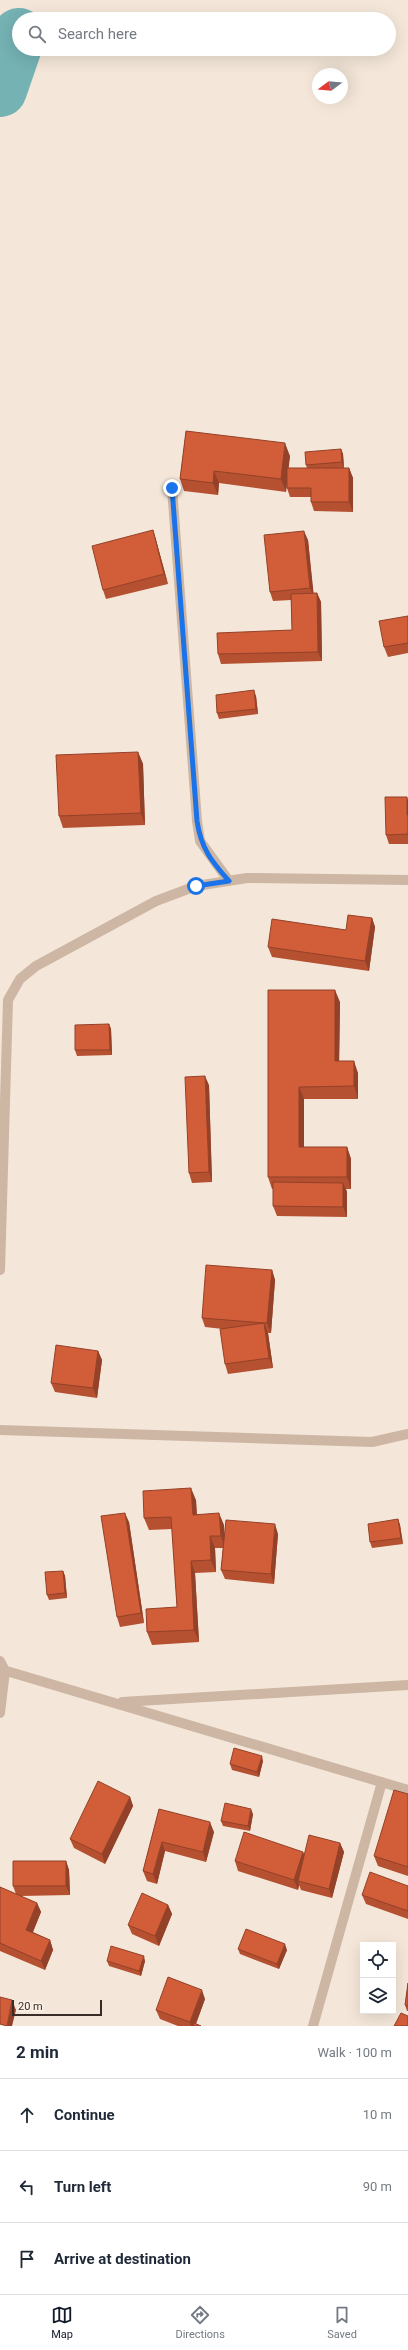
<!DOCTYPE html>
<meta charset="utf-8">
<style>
body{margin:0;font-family:Roboto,sans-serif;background:#f2f2f3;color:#1f2937}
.controls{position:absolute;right:12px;bottom:12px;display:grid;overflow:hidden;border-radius:0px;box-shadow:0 4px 16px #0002}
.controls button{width:36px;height:36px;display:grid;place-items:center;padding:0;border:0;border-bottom:1px solid #e0e1e3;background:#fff;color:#1f2937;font:20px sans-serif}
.compass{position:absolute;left:312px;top:68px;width:36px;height:36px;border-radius:50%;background:#fff;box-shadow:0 4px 16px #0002;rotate:254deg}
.scale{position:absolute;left:12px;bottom:10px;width:90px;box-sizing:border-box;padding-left:4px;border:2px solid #382c26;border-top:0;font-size:11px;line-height:14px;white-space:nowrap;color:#382c26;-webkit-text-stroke:3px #fbf1e6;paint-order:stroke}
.stop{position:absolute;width:12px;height:12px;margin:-9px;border:3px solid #1a73e8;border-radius:50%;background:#fff}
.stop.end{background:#1a73e8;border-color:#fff;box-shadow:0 1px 4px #0008}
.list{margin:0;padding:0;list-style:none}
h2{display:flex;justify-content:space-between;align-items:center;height:52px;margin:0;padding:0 16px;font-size:17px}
h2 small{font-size:13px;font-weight:400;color:#747a83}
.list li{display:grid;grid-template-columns:26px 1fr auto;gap:12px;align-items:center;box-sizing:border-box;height:72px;padding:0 16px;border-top:1px solid #e0e1e3}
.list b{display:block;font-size:15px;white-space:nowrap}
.list em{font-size:13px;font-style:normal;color:#747a83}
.icon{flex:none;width:22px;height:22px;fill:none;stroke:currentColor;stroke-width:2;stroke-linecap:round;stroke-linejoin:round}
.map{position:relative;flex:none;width:408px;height:2026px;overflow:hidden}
.search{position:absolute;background:#fff;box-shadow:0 4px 16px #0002;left:12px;right:12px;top:12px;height:44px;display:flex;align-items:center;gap:10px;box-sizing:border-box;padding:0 14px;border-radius:22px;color:#747a83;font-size:15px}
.sheet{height:268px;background:#fff}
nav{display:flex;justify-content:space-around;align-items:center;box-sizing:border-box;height:56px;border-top:1px solid #e0e1e3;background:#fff;font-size:11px;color:#747a83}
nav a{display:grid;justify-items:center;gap:2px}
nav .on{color:#111827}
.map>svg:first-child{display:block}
</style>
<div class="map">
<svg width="408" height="2026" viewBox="0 0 408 2026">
<rect width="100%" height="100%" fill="#f4e7d9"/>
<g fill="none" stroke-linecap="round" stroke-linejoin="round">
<path stroke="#75b2b4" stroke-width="54" d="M0 90 19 35"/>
<path stroke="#cdb6a4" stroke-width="10" d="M172 488 197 821 200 841 229 881
M0 1270 8 1000 20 979 36 966 156 901 196 886 247 878 408 880
M0 1430 372 1442 408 1434
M0 1661 5 1671 0 1713
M0 1669 408 1790
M122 1702 408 1685
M313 2026 382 1782"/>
</g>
<path fill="#b55031" d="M186 431 290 456 288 468H307L306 465 341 449 343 454 344 468H333H349L353 478V512L314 511 311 502V497H290L287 488V480L286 492 219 483 218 495 184 491 180 479Z
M153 530 156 540 168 584 106 599 103 590Z
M308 540 313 593H317L321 602 322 661 221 664 218 654 292 630 291 600 273 601 270 592Z
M408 616V653L388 657 384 647Z
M256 696 258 714 219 719 217 713Z
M138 752 143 764 145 825 63 828 59 816Z
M408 800V844H389L386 835Z
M372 918 375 927 369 971 272 957 268 947 346 930Z
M268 990 340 1002 339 1061 358 1073V1099H304V1147H347L351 1159V1189H346L347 1192V1217L277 1216 273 1206V1189H272L268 1177Z
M109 1024 111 1029 112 1055 77 1056 75 1050Z
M209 1085 212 1182 192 1183 189 1173Z
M272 1270 275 1280 271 1333H268L273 1368 228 1374 225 1364 223 1329 205 1327 202 1318Z
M98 1351 102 1360 97 1398 55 1392 51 1383Z
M196 1500 197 1514 224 1525V1535L278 1534 274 1584 225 1579 221 1570 223 1548H215L216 1572 195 1573 199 1642 152 1645 147 1632 177 1607 172 1529 149 1530 144 1518Z
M398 1519 400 1525 403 1544 372 1548 370 1542Z
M129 1522 144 1623 120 1627 117 1617Z
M63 1571 65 1576 67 1598 49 1600 47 1595Z
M263 1761 259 1777 232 1770 230 1764Z
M408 1794V1876L378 1866 374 1856Z
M130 1797 133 1806 105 1864 74 1848 70 1839Z
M159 1809 214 1832 206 1862 165 1851 157 1884 147 1881 143 1871Z
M253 1814 250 1831 223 1826 221 1821Z
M340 1843 344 1852 332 1898 301 1890 299 1885 298 1890 238 1871 235 1861 303 1852 304 1854Z
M66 1861 69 1870 70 1895 21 1896 37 1903 41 1912 33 1932 50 1940 53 1950 45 1970 0 1951V1887L16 1894 13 1886Z
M408 1886V1919L366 1904 362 1895Z
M168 1905 172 1914 159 1946 132 1934 128 1925Z
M238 1949 287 1950 279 1969 240 1954Z
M107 1961H145L141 1976 109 1966Z
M408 1983V2011H407L405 2005Z
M205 1999 196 2024 201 2026H178L160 2019 156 2010Z"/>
<path fill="#934128" d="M285 443 290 456 286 492 281 479Z
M341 449 343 454 344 468 342 462Z
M349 468 353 478V512L349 502Z
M214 471 219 483 218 495 213 483Z
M153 530 156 540 168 584 164 574Z
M304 531 308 540 314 597 310 588Z
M317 593 321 602 322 661 318 652Z
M254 690 256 696 258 714 256 709Z
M138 752 143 764 145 825 141 813Z
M407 797 408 800V816L407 815Z
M372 918 375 927 369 971 365 961Z
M335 990 340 1002 339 1073 335 1061Z
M109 1024 111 1029 112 1055 110 1050Z
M354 1061 358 1073V1099L354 1086Z
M205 1076 209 1085 212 1182 209 1172Z
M299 1087 304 1099V1159L299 1147Z
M347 1147 351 1159V1189L347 1177Z
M343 1183 347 1192V1217L343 1207Z
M272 1270 275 1280 271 1333 267 1323Z
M264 1323 268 1333 273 1368 269 1358Z
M98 1351 102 1360 97 1398 93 1388Z
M191 1488 196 1500 197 1527 193 1515Z
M125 1513 129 1522 144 1623 141 1613Z
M219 1513 224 1525 225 1548 221 1536Z
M398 1519 400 1525 403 1544 401 1538Z
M275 1524 278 1534 274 1584 271 1574Z
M210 1536 215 1548 216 1572 211 1560Z
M191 1561 195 1573 199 1642 194 1630Z
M63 1571 65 1576 67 1598 65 1593Z
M262 1756 263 1761 259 1777 257 1772Z
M130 1797 133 1806 105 1864 102 1854Z
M251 1809 253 1814 250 1831 248 1826Z
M210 1822 214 1832 206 1862 203 1852Z
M162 1842 165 1851 157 1884 153 1874Z
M340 1843 344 1852 332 1898 329 1889Z
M303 1852 307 1862 298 1881 299 1885 298 1890 294 1880Z
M66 1861 69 1870 70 1895 66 1886Z
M37 1903 41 1912 30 1939 26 1930Z
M168 1905 172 1914 159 1946 155 1936Z
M50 1940 53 1950 45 1970 41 1961Z
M285 1944 287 1950 279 1969 277 1964Z
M144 1956 145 1961 141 1976 139 1971Z
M202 1990 205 1999 195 2026H191L190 2022Z
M12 2000 16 2010 12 2026H7Z"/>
<path fill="#d25d39" stroke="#934128" d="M186 431 285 443 281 479 214 471 213 483 180 479Z
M341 449 342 462 306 465 305 452Z
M287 468H349V502H311V488H287Z
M153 530 164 574 103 590 92 546Z
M304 531 310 588 270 592 264 535Z
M317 593 318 652 218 654 217 633 292 630 291 594Z
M408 616V643L384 647 379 621Z
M254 690 256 709 217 713 216 695Z
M138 752 141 813 59 816 56 755Z
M385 797H407V815H408V834L386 835Z
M348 915 372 918 365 961 268 947 272 919 346 930Z
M268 990H335V1061H354V1086L299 1087V1147H347V1177H268Z
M109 1024 110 1050H75V1025Z
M205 1076 209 1172 189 1173 185 1077Z
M273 1182 343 1183V1207L273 1206Z
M206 1265 272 1270 267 1323H264L269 1358 225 1364 220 1329 264 1323 202 1318Z
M56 1345 98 1351 93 1388 51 1383Z
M191 1488 193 1515 219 1513 221 1536H210L211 1560 191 1561 194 1630 147 1632 146 1609 177 1607 171 1517 144 1518 143 1491Z
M125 1513 141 1613 117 1617 101 1516Z
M398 1519 401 1538 370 1542 368 1524Z
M226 1520 275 1524 271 1574 221 1570Z
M63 1571 65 1593 47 1595 45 1572Z
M234 1748 262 1756 257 1772 230 1764Z
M98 1781 130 1797 102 1854 70 1839Z
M394 1790 408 1794V1867L374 1856Z
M225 1803 251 1809 248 1826 221 1821Z
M159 1809 210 1822 203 1852 162 1842 153 1874 143 1871Z
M244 1832 303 1852 294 1880 235 1861Z
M309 1835 340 1843 329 1889 298 1881Z
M13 1861H66V1886H13Z
M370 1872 408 1886V1911L362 1895Z
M0 1887 37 1903 26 1930 50 1940 41 1961 0 1943Z
M142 1893 168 1905 155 1936 128 1925Z
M246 1929 285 1944 277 1964 238 1949Z
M111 1946 144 1956 139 1971 107 1961Z
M168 1977 202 1990 190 2022 156 2010Z
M408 1983V2006L405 2005Z
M0 1997 12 2000 7 2026 0 2024Z
M401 2013 408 2016V2026H394Z
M194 2023 201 2026H193Z"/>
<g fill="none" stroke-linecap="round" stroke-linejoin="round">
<path stroke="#1a73e8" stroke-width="5" d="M172 488 197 821C201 848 211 861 229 881L196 886"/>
</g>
</svg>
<div class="controls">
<button><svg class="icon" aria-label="locate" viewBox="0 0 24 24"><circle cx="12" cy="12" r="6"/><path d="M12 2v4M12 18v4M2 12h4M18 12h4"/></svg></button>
<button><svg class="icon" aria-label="layers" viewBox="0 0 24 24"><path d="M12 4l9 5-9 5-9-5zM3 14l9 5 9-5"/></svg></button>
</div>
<svg class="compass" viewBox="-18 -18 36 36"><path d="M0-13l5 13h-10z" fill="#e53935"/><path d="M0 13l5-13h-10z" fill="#747a83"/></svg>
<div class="scale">20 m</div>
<div class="stop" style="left:196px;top:886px"></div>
<div class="stop end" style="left:172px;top:488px"></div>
<div class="search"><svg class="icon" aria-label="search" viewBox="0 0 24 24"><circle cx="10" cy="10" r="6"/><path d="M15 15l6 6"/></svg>Search here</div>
</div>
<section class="sheet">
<h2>2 min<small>Walk · 100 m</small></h2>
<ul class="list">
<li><svg class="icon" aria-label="ahead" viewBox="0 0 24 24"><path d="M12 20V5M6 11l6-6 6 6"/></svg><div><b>Continue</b></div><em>10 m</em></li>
<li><svg class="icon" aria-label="left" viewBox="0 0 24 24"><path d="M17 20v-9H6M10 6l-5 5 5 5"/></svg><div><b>Turn left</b></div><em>90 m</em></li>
<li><svg class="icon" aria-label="arrive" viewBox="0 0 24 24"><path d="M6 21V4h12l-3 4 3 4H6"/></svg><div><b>Arrive at destination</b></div></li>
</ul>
</section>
<nav>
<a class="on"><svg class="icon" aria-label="map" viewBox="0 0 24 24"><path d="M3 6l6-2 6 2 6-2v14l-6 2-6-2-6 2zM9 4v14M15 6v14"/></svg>Map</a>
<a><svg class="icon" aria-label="directions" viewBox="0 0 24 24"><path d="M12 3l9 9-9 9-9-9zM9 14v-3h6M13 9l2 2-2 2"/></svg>Directions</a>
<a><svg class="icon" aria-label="saved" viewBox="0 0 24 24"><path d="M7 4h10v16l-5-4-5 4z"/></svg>Saved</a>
</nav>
